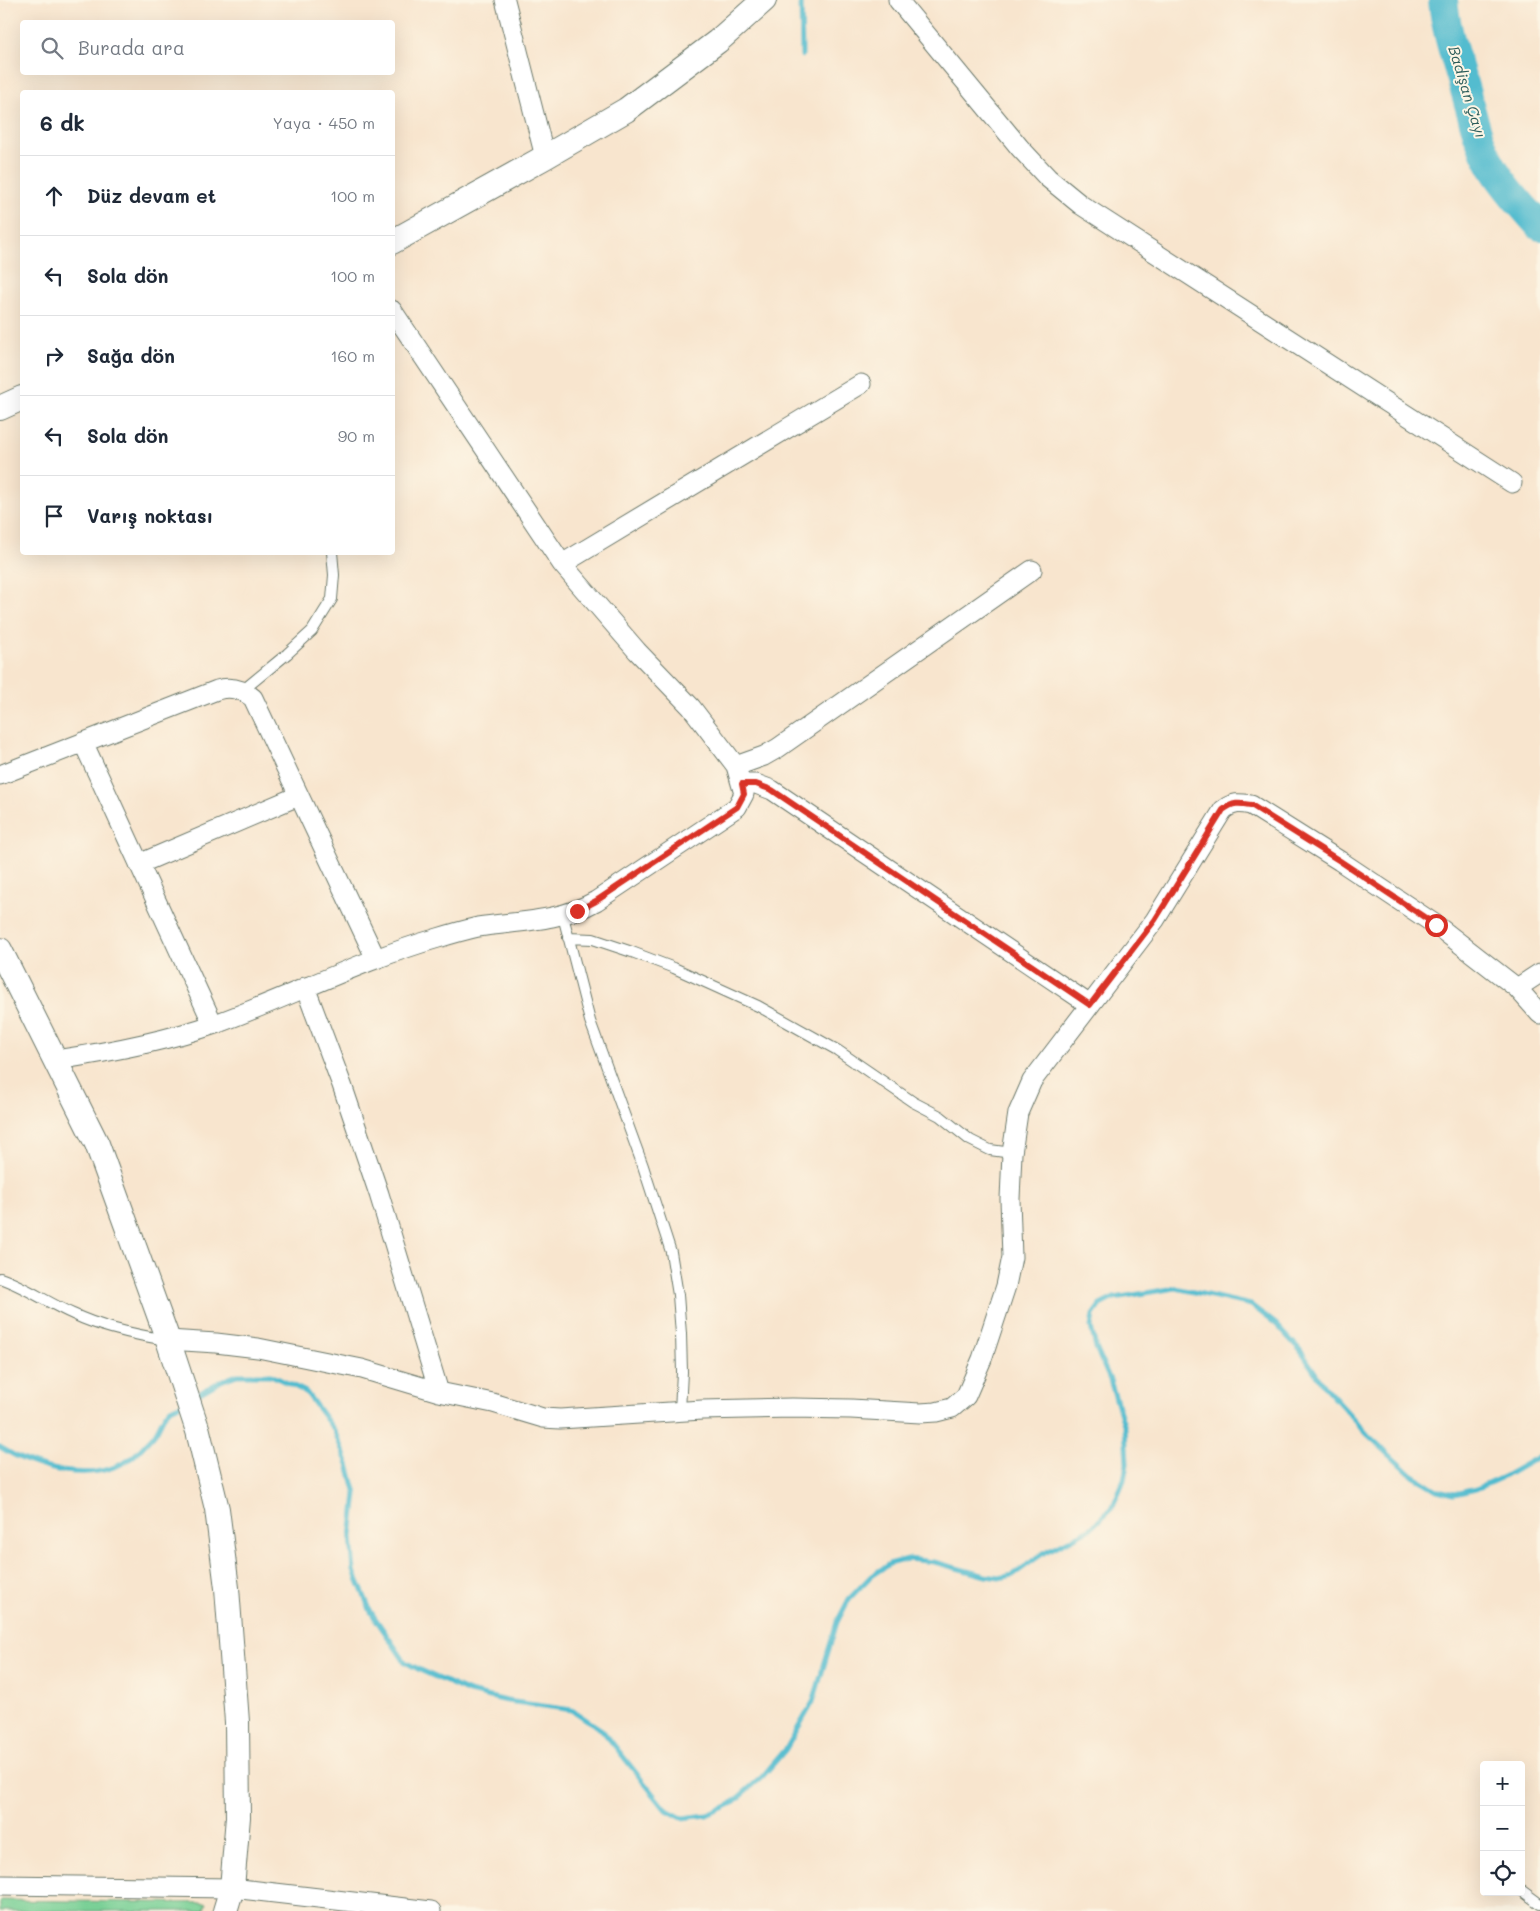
<!DOCTYPE html>
<html lang="tr">
<meta charset="utf-8">
<style>
body{margin:0;font-family:Mali,sans-serif;background:#f2f2f3;color:#1f2937}
.controls{position:absolute;right:15px;bottom:15px;display:grid;overflow:hidden;border-radius:5px;box-shadow:0 5px 20px #0002}
.controls button{width:45px;height:45px;display:grid;place-items:center;padding:0;border:0;border-bottom:1px solid #e0e1e3;background:#fff;color:#1f2937;font:25px sans-serif}
.stop{position:absolute;width:15px;height:15px;margin:-11px;border:4px solid #d93025;border-radius:50%;background:#fff}
.stop.end{background:#d93025;border-color:#fff;box-shadow:0 1px 5px #0008}
.list{margin:0;padding:0;list-style:none}
h2{display:flex;justify-content:space-between;align-items:center;height:65px;margin:0;padding:0 20px;font-size:21px}
h2 small{font-size:16px;font-weight:400;color:#747a83}
.list li{display:grid;grid-template-columns:32px 1fr auto;gap:15px;align-items:center;box-sizing:border-box;height:80px;padding:0 20px;border-top:1px solid #e0e1e3}
.list b{display:block;font-size:19px;white-space:nowrap}
.list em{font-size:16px;font-style:normal;color:#747a83}
.icon{flex:none;width:28px;height:28px;fill:none;stroke:currentColor;stroke-width:2;stroke-linecap:round;stroke-linejoin:round}
.map{position:relative;flex:none;width:1540px;height:1911px;overflow:hidden}
.search{position:absolute;background:#fff;box-shadow:0 5px 20px #0002;left:20px;top:20px;width:375px;height:55px;display:flex;align-items:center;gap:12px;box-sizing:border-box;padding:0 18px;border-radius:5px;color:#747a83;font-size:19px}
.panel{position:absolute;background:#fff;box-shadow:0 5px 20px #0002;left:20px;top:90px;width:375px;height:465px;border-radius:5px}
.map>svg:first-child{display:block}
</style>
<div class="map">
<svg width="1540" height="1911" viewBox="0 0 1540 1911">
<rect width="100%" height="100%" fill="#fcf5e5"/>
<filter id="ink" filterUnits="userSpaceOnUse"><feTurbulence type="fractalNoise" baseFrequency=".02" numOctaves="2"/><feDisplacementMap in="SourceGraphic" scale="10" xChannelSelector="R" yChannelSelector="G"/><feConvolveMatrix kernelMatrix="1 2 1 2 8 2 1 2 1" color-interpolation-filters="sRGB"/></filter>
<filter id="wash" filterUnits="userSpaceOnUse"><feTurbulence type="fractalNoise" baseFrequency=".0096" numOctaves="4" result="noise"/><feDisplacementMap in="SourceGraphic" scale="20" xChannelSelector="R" yChannelSelector="G"/><feGaussianBlur stdDeviation="1.12" result="paint"/><feColorMatrix in="noise" values="0 0 0 0 0 0 0 0 0 0 0 0 0 0 0 0 0 1.4 0 .05"/><feComposite in="paint" operator="in"/></filter>
<g filter="url(#wash)">
<rect width="100%" height="100%" fill="#f8e5ce"/>
<path fill="#79d096" stroke="#4c8665" d="M0 1900 207 1903 204 1911H0Z"/>
<g fill="none" stroke-linecap="round" stroke-linejoin="round">
<path stroke="#52bccf" stroke-width="5" d="M801 0 802 56
M193 1397 221 1381 237 1375H271L306 1392 334 1430 348 1464 356 1494 351 1537 354 1571 371 1612 405 1662 422 1671 469 1692 507 1701 572 1710 602 1730 665 1809 682 1818 707 1815 731 1804 762 1777 786 1749 813 1702 837 1622 849 1599 871 1576 889 1564 908 1559 934 1562 986 1576 999 1578 1013 1575 1042 1554 1090 1529 1112 1508 1124 1480 1127 1464 1125 1428 1110 1380 1096 1348 1091 1327 1093 1315 1100 1305 1114 1298 1176 1288 1251 1305 1276 1324 1300 1350 1324 1386 1368 1435 1409 1473 1437 1490 1454 1494 1476 1489 1505 1476 1540 1456
M0 1447C34 1469 90 1484 127 1461 136 1456 144 1445 152 1437 159 1430 161 1418 168 1411 171 1408 178 1406 181 1404"/>
<path stroke="#52bccf" stroke-width="30" d="M1443 0C1446 34 1458 65 1467 97 1474 123 1480 146 1494 169 1507 190 1524 208 1540 226"/>
</g>
</g>
<g filter="url(#ink)">
<g fill="none" stroke-linecap="round" stroke-linejoin="round">
<g stroke="#6b786a" stroke-width="12">
<path id="service" d="M242 691 287 654 312 631 332 599 334 575 332 552
M563 916 590 1021 643 1166 671 1252 678 1295 681 1334 682 1372 680 1411
M568 938 593 939 632 952 674 968 758 1006 837 1050 913 1102 940 1116 970 1140 990 1150 1012 1153
M0 1278C26 1287 48 1303 73 1314 102 1328 136 1335 167 1340
M1521 1890 1540 1904"/>
</g>
<g stroke="#6b786a" stroke-width="21">
<path id="minor" d="M505 0 545 157
M898 0 1020 148 1048 178 1081 205 1512 483
M562 564 861 384
M83 742 213 1024
M736 766 764 756 778 748 1032 570
M0 775 217 690C231 686 242 689 253 698L376 959
M742 784H756L772 790 1090 1005
M139 864 298 796
M305 987 342 1085 379 1194 439 1392
M1517 988 1540 973
M56 1060C109 1052 163 1042 215 1024 290 997 361 960 438 938 451 934 465 930 478 927 519 921 559 922 596 901L737 807 744 794 736 766 691 707 637 651 562 564 392 310
M168 1340 216 1343 258 1348 362 1369 439 1392 493 1403 543 1418 560 1419 702 1410 792 1408 851 1409 920 1413 936 1412 952 1408 966 1396 982 1359 1006 1286 1012 1257 1010 1199 1012 1153 1018 1113 1032 1081 1155 920 1223 810C1233 802 1239 803 1251 805L1340 861 1436 925 1517 988 1540 1014
M0 1885 232 1888 431 1911"/>
</g>
<g stroke="#6b786a" stroke-width="26">
<path id="tertiary" d="M392 242 545 157 626 110 718 41 764 0
M0 408 22 398
M0 950 97 1144 168 1340 198 1431 217 1509 227 1588 237 1722 238 1817 232 1888 225 1911"/>
</g>
<use href="#service" stroke="#fff" stroke-width="10"/>
<use href="#minor" stroke="#fff" stroke-width="19"/>
<use href="#tertiary" stroke="#fff" stroke-width="24"/>
</g>
</g>
<g fill="none" stroke-linecap="round" stroke-linejoin="round" filter="url(#ink)">
<path stroke="#d93025" stroke-width="6" d="M577 911 596 901 737 807 744 794 742 784H756L772 790 1090 1005 1155 920 1223 810C1233 802 1239 803 1251 805L1340 861 1436 925"/>
</g>
<g text-anchor="middle" stroke-width="4" stroke-linejoin="round" paint-order="stroke">
<g font-size="15" font-style="italic" fill="#2c5d5b" stroke="#fcf5e5">
<text transform="translate(1467 92) rotate(73)" y="5">Badişan Çayı</text>
</g>
</g>
</svg>
<div class="controls">
<button>+</button>
<button>−</button>
<button><svg class="icon" aria-label="locate" viewBox="0 0 24 24"><circle cx="12" cy="12" r="6"/><path d="M12 2v4M12 18v4M2 12h4M18 12h4"/></svg></button>
</div>
<div class="stop" style="left:1436px;top:925px"></div>
<div class="stop end" style="left:577px;top:911px"></div>
<div class="search"><svg class="icon" aria-label="search" viewBox="0 0 24 24"><circle cx="10" cy="10" r="6"/><path d="M15 15l6 6"/></svg>Burada ara</div>
<section class="panel">
<h2>6 dk<small>Yaya · 450 m</small></h2>
<ul class="list">
<li><svg class="icon" aria-label="ahead" viewBox="0 0 24 24"><path d="M12 20V5M6 11l6-6 6 6"/></svg><div><b>Düz devam et</b></div><em>100 m</em></li>
<li><svg class="icon" aria-label="left" viewBox="0 0 24 24"><path d="M17 20v-9H6M10 6l-5 5 5 5"/></svg><div><b>Sola dön</b></div><em>100 m</em></li>
<li><svg class="icon" aria-label="right" viewBox="0 0 24 24"><path d="M7 20v-9h11M14 6l5 5-5 5"/></svg><div><b>Sağa dön</b></div><em>160 m</em></li>
<li><svg class="icon" aria-label="left" viewBox="0 0 24 24"><path d="M17 20v-9H6M10 6l-5 5 5 5"/></svg><div><b>Sola dön</b></div><em>90 m</em></li>
<li><svg class="icon" aria-label="arrive" viewBox="0 0 24 24"><path d="M6 21V4h12l-3 4 3 4H6"/></svg><div><b>Varış noktası</b></div></li>
</ul>
</section>
</div>
